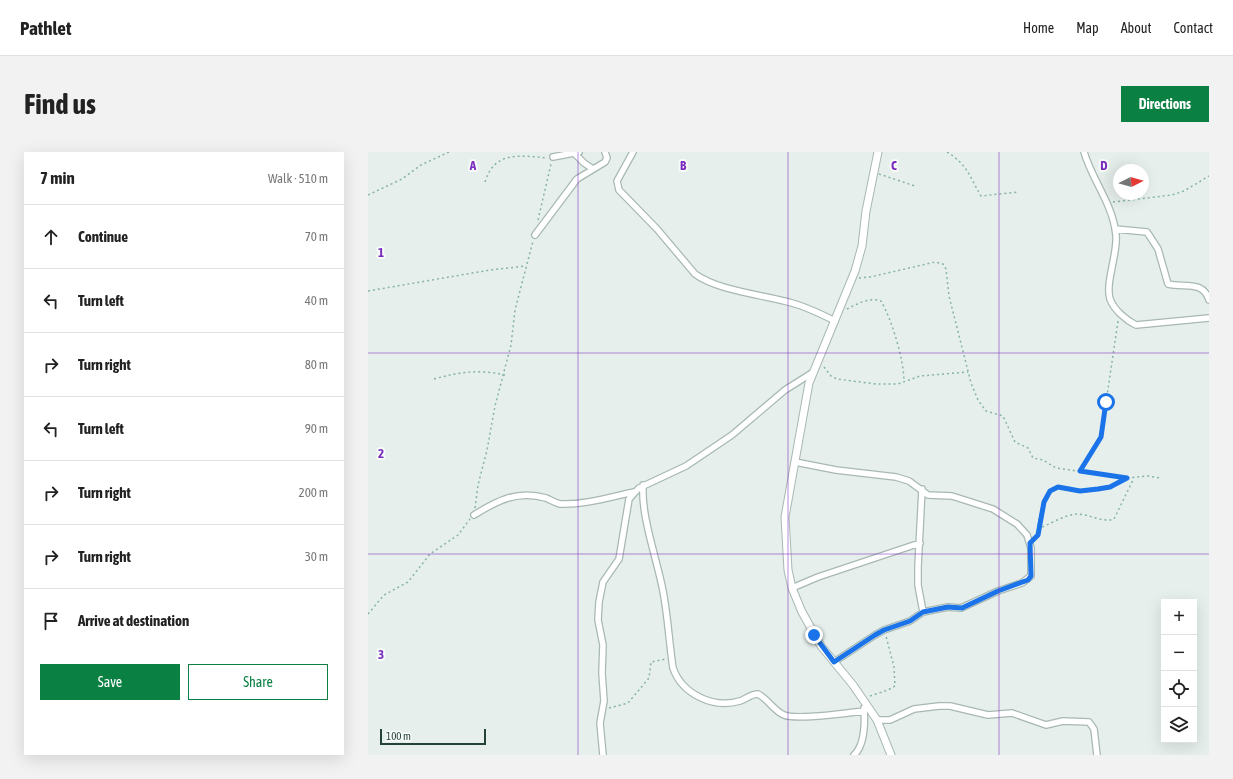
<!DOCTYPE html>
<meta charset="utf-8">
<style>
body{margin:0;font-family:"Asap Condensed",sans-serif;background:#f2f2f2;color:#222}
.controls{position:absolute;right:12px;bottom:12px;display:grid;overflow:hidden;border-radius:0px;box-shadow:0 4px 16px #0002}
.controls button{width:36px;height:36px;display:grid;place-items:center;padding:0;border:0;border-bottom:1px solid #e0e0e0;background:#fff;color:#222;font:20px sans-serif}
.compass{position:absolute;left:745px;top:12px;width:36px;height:36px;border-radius:50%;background:#fff;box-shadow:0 4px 16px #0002;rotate:84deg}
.scale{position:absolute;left:12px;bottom:10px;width:106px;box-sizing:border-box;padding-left:4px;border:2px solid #24423a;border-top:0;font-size:11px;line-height:14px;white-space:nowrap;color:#24423a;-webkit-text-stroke:3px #f7fbf9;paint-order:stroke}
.stop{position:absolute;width:12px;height:12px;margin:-9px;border:3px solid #1a73e8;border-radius:50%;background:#fff}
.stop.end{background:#1a73e8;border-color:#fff;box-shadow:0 1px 4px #0008}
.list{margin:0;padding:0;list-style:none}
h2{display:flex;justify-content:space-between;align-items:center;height:52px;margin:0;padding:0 16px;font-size:17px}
h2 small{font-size:13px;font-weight:400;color:#767676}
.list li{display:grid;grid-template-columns:26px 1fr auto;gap:12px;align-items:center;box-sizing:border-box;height:64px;padding:0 16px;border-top:1px solid #e0e0e0}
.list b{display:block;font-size:15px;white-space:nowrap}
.list em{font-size:13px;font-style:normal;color:#767676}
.actions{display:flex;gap:8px;padding:12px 16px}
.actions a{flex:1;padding:9px 0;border:1px solid #0b8043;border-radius:0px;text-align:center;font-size:14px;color:#0b8043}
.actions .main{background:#0b8043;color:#fff}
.icon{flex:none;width:22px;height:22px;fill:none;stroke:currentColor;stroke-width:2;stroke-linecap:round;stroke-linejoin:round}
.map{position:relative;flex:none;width:841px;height:603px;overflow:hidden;border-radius:0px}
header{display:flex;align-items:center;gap:24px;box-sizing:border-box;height:56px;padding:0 20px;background:#fff;border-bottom:1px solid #e0e0e0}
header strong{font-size:19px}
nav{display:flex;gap:22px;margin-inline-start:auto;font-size:14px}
.intro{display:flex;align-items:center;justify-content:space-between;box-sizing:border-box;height:96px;padding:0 24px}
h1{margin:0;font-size:28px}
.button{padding:10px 18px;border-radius:0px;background:#0b8043;color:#fff;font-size:14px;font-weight:700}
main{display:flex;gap:24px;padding:0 24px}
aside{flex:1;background:#fff;border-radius:0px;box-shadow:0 4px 16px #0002}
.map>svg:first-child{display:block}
</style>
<header>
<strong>Pathlet</strong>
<nav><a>Home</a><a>Map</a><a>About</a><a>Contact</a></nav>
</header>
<div class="intro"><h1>Find us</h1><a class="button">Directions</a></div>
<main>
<aside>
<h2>7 min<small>Walk · 510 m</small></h2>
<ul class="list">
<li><svg class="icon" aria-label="ahead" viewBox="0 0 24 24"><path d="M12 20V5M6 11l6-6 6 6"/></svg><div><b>Continue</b></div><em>70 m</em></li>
<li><svg class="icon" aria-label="left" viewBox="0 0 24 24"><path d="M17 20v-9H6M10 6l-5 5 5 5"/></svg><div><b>Turn left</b></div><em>40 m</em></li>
<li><svg class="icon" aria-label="right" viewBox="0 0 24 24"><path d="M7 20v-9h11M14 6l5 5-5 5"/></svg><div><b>Turn right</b></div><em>80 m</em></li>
<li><svg class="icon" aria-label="left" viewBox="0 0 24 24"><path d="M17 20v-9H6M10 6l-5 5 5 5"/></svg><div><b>Turn left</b></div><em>90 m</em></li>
<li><svg class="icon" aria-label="right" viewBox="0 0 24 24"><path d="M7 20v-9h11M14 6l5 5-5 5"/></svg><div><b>Turn right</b></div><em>200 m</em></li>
<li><svg class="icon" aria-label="right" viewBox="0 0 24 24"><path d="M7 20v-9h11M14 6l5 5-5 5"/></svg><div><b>Turn right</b></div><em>30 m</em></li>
<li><svg class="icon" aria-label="arrive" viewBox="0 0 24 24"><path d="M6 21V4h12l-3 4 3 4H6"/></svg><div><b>Arrive at destination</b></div></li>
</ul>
<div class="actions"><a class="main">Save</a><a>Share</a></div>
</aside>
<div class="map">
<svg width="841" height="603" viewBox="0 0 841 603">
<rect width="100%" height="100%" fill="#e6efeb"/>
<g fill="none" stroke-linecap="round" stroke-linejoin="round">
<g stroke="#a8b8b2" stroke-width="8">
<path id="minor" d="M205 0 216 11 225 17
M265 0 249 29 251 38 289 77 327 122C350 139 397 143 424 151 439 155 453 162 467 169
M716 0C724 28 745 52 748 83 750 101 737 131 742 147 746 158 758 168 768 173L841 166
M185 5 211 0
M747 77 779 80 790 97 800 132C816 136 835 128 841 148
M167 83 209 27 237 10 239 6 237 0
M427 310 468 318 528 325 541 329 560 343 584 344 625 357 649 372 659 383 663 396V424L654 431 630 439 593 456 580 455 555 460 542 469 516 478 507 483 466 510
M275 333C273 365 289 407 295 439 300 465 301 490 305 516 314 542 345 557 372 549 378 547 383 542 390 542 400 547 406 559 416 563 428 568 481 561 496 559
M554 337 550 415V433L555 460
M106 363C130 348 150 338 178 346 183 348 187 351 192 352 217 353 242 345 266 340
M424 436 450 425 552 391
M509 568H522L546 557 571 554H582L620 563 644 561 678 573 695 569 721 570 726 577 729 603
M235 603 232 571 236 549 234 521 235 493 230 468 231 450 235 430 251 407 261 347 271 336 318 314 364 283 417 238 444 221
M486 603C497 593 497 571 496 556"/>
</g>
<g stroke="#a8b8b2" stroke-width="9">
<path id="tertiary" d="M510 0 498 59 494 94 487 119 441 231 417 365 420 418 424 436 434 460 453 494 485 533 509 568 523 603"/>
</g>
<path stroke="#86b3a5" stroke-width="1.5" stroke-dasharray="2 3" stroke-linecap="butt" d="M579 0C600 13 601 24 613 44L650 40
M511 22 547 34
M117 30C126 0 149 3 179 6
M0 43 34 27 53 13 81 0
M745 50 804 43 816 39 841 24
M170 68 183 12
M491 126 502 125 567 110 575 112 578 117 581 144 603 231 610 248 618 259 635 264 647 290 660 296 665 306 675 308 688 316 759 326 780 324 792 326
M0 139 122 118 158 114
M479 157C489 152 501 145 513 149 524 168 536 208 536 230
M456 215 463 224 469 227 508 232H530L552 224 600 220
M66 227C91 220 111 217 137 223
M712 319 733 285 750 169
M107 356 110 333 119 298 127 254 143 193 147 158 165 89
M670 377C682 372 696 363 709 362 721 362 734 371 746 367L766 326
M667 387 670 383C668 372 676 340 687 336 694 333 704 339 711 339 729 339 744 334 759 326
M0 462 16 443 40 430 62 402 90 383 102 367
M502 544 520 538 527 534 526 515 518 484
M241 556 260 551 281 526 283 510 298 507"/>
<use href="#minor" stroke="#fff" stroke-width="5.5"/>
<use href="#tertiary" stroke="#fff" stroke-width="7"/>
</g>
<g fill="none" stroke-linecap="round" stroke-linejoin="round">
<path stroke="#1a73e8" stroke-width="5" d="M446 483 466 510 507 483 516 478 542 469 555 460 580 455 594 456 630 439 660 428 663 424 662 391 670 383 676 350 682 339 690 335 712 339 730 337 742 335 759 326 712 319 733 285 738 250"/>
</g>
<path fill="none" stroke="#7b2cbf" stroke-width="1" stroke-opacity="0.55" d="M210 0V603M420 0V603M631 0V603M0 201H841M0 402H841"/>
<g font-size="13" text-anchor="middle" font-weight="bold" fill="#7b2cbf" stroke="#f7fbf9" stroke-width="4" stroke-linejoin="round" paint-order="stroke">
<text x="105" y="18">A</text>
<text x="315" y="18">B</text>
<text x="526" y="18">C</text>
<text x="736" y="18">D</text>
<text x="13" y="105">1</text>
<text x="13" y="306">2</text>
<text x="13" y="507">3</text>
</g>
</svg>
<div class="controls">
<button>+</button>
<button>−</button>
<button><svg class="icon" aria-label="locate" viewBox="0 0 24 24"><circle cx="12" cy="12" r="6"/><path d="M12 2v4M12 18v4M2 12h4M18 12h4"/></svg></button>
<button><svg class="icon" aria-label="layers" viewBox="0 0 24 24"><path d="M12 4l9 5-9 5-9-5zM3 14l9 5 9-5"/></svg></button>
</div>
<svg class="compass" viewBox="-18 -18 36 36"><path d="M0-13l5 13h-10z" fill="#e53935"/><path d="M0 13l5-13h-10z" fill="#767676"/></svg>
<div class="scale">100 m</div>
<div class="stop" style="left:738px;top:250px"></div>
<div class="stop end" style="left:446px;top:483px"></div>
</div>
</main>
